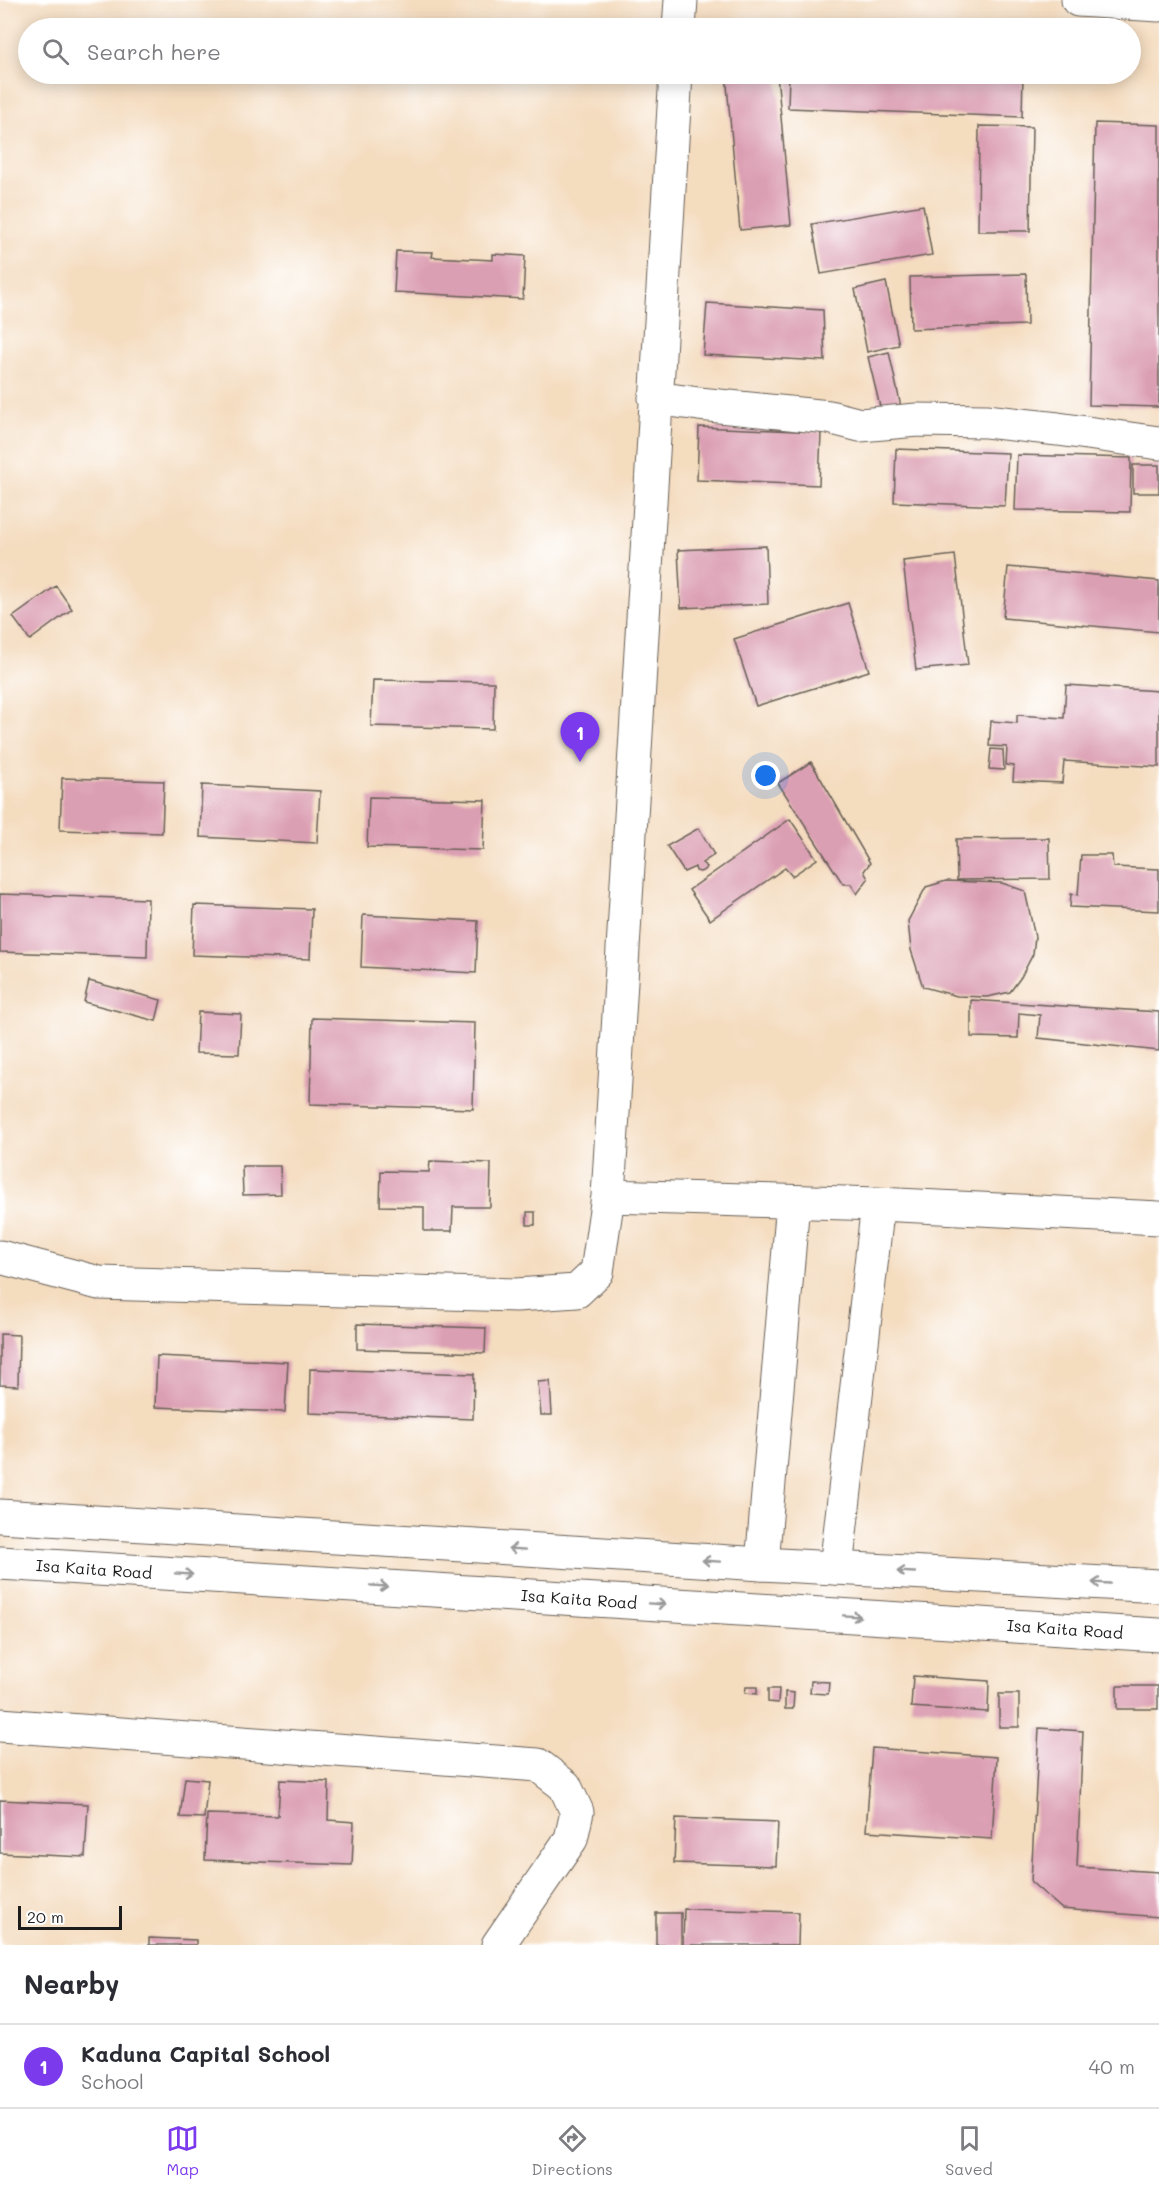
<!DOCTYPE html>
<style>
body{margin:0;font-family:Mali,sans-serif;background:#f2f2f3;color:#2b2b33}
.scale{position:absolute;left:18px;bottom:15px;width:104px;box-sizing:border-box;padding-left:6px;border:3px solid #1c1c1c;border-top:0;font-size:16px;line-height:21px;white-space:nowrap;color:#1c1c1c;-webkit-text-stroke:4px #fff;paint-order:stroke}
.you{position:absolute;left:766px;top:776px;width:21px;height:21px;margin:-15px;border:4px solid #fff;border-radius:50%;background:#1a73e8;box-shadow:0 0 0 9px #1a73e833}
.badge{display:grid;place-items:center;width:39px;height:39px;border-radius:50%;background:#7c3aed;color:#fff;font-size:20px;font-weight:700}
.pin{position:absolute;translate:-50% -50px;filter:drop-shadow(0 2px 3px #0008)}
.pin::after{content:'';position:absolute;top:32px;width:21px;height:18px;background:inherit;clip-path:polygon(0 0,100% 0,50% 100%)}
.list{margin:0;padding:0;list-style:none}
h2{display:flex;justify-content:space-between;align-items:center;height:78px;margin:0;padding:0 24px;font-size:26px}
h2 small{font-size:20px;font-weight:400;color:#7c7c81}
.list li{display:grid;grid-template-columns:39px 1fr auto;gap:18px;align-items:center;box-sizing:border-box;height:84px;padding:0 24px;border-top:2px solid #e1e1e2}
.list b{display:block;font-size:22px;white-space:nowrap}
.list p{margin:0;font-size:20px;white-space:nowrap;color:#7c7c81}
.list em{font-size:20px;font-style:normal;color:#7c7c81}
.icon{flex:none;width:33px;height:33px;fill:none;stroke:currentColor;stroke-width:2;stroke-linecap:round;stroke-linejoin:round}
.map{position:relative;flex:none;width:1159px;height:1945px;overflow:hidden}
.search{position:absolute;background:#fff;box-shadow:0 3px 15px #0003;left:18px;right:18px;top:18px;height:66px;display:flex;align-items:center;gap:15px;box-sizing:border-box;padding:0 21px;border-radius:33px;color:#7c7c81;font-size:22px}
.sheet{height:162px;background:#fff}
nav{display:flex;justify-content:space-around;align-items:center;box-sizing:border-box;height:84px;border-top:2px solid #e1e1e2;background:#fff;font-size:16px;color:#7c7c81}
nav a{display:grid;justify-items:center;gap:3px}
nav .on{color:#7c3aed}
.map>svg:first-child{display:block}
</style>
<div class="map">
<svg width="1159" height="1945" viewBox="0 0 1159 1945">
<rect width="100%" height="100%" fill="#fff"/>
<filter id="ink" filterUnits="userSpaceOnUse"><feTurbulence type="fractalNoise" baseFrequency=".0167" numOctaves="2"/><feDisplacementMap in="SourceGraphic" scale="12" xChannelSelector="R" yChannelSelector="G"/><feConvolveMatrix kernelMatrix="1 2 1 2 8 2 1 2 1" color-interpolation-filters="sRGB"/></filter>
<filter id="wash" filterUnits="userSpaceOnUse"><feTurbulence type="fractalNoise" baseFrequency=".008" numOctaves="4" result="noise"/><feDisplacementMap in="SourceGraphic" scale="24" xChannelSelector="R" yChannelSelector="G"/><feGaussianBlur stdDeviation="1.35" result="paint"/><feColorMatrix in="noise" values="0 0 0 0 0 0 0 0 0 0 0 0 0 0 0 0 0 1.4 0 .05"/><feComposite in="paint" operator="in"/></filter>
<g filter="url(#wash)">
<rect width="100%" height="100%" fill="#f4dcbf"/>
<g id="blocks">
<path fill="#db9fb3" d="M726 74H777L791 225 740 230Z
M789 74H1023L1022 117 788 108Z
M1095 123 1159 125V407L1089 405Z
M979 126 1032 127 1030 231H978Z
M923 205 932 255 821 274 812 224Z
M396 251 433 252 432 257 493 260V254L525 256 523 299 394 292Z
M1026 274 1027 325 911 329 910 277Z
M886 282 899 345 867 352 855 289Z
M707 303 823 310 825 361 703 355Z
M889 352 901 407 881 411 868 357Z
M699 427 821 432 819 485 697 480Z
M896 449 1008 453 1005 506 894 502Z
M1017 455 1131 458 1130 512 1015 510Z
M1133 465H1159V493H1133Z
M766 546 768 604 681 608 678 550Z
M955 555 968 665 916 670 903 561Z
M1008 567 1159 581V632L1003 618Z
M56 586 72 609 30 640 13 617Z
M848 603 869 671 756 706 734 639Z
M373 680 494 682 493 729 371 726Z
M1066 685 1159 691V767L1064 761 1062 783 1013 781 1014 766 1006 765 1007 747 989 746 991 721 1017 723V715L1064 718Z
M991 749 1003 750 1004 770 989 769Z
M811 762 870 863 864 871 868 879 857 894 851 884H843L778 783Z
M62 778 164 781 162 833 60 830Z
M202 785 320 791 317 843 200 837Z
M369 797 485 800 483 850 367 847Z
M790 819 817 859 792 876 785 868 710 920 689 890Z
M699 828 714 855 702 863 707 867 705 870 700 872 696 871 695 867 684 872 667 846Z
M1049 838 1050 879 957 880 956 839Z
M1081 855H1112L1113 867 1159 869V911L1070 907 1071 894 1078 895Z
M946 881 1002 883 1025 891 1035 937 1033 954 1021 977 1010 992 987 997 957 996 923 987 911 950 908 921 926 887Z
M0 894 148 899 147 957 0 952Z
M194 905 312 909 310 959 192 955Z
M363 915 478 921 476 973 361 967Z
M89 981 161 1000 156 1021 84 1002Z
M971 1000 1159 1012V1051L1038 1038 1040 1015 1019 1013 1018 1038 971 1037Z
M198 1012 241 1014 239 1054 196 1053Z
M312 1018 475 1023 473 1109 310 1104Z
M430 1161 491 1163 490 1207H453L452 1231H424V1207L380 1206 381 1171 429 1172Z
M242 1166H280L281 1194 243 1195Z
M527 1212H535V1225H527Z
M357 1324 486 1328 485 1353 357 1349Z
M0 1334 19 1335 18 1386 0 1385Z
M157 1356 288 1362 285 1412 155 1407Z
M310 1369 474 1374 473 1419 309 1413Z
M550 1381 552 1415H541L538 1382Z
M913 1676 989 1681 988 1712 911 1707Z
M811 1681 829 1682 828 1694 810 1693Z
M1117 1686H1158V1709H1117Z
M746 1687H757V1694L745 1693Z
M768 1689H779L778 1703 768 1702Z
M785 1692 794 1693 793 1709H785Z
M999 1694H1019V1727H999Z
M1039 1728 1083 1731 1077 1867 1159 1872V1917L1062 1909 1031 1882Z
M872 1748 997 1757 992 1839 866 1831Z
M185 1778 208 1780 204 1818 180 1817Z
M280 1780 329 1782 328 1820 354 1822 352 1865 205 1860 207 1814 278 1816Z
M0 1800 88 1804 85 1857 0 1853Z
M676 1818 778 1822 776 1866 674 1863Z
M684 1909 799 1912 798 1945H683Z
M656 1913H681V1945H656Z
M149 1938 196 1940V1945H149Z"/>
</g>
</g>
<g filter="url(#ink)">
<use href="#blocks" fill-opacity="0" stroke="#685f55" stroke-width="1.5"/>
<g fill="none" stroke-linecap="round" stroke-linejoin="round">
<g stroke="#685f55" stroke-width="35">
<path id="minor" d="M679 28 681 0
M655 398 699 404 829 417 860 425 917 420 986 421 1058 429 1159 443
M608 1196 878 1204 1159 1218
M0 1257 99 1283 516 1295 577 1291 597 1272 608 1196 676 74
M762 1564 793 1202
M836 1568 878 1204
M0 1725 538 1765 565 1786 577 1812 571 1839 498 1945"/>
</g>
<g stroke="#685f55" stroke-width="35">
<path id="major" d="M1078 0 1159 5
M0 1516 762 1564 1159 1586
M0 1563 1159 1635"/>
</g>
<use href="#minor" stroke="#fff" stroke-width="33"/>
<use href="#major" stroke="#fff" stroke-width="33"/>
</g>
<defs><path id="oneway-shaft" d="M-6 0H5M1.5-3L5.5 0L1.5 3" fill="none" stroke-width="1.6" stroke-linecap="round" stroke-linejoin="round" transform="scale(1.5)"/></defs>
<g stroke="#999">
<use href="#oneway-shaft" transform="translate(517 1549) rotate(-176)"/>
<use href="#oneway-shaft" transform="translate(711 1561) rotate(-176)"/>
<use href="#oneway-shaft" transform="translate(906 1572) rotate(-177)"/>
<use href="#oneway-shaft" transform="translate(184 1574) rotate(4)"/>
<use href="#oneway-shaft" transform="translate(1101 1583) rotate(-177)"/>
<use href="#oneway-shaft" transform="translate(379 1586) rotate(4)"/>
<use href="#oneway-shaft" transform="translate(657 1604) rotate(4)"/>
<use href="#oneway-shaft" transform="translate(852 1616) rotate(4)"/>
</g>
</g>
<g text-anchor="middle" stroke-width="5" stroke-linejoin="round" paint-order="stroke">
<g font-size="16" fill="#1c1c1c" stroke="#fff">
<text transform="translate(94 1569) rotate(4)" y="6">Isa Kaita Road</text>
<text transform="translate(579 1599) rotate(4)" y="6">Isa Kaita Road</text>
<text transform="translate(1065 1629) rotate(4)" y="6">Isa Kaita Road</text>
</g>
</g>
</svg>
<div class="scale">20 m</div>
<div class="you"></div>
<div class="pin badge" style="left:580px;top:762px">1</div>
<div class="search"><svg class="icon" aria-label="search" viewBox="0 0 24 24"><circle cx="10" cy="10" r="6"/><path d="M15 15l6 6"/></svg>Search here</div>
</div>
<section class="sheet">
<h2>Nearby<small></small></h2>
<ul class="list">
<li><span class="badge">1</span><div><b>Kaduna Capital School</b><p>School</p></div><em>40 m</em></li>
</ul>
</section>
<nav>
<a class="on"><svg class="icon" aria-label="map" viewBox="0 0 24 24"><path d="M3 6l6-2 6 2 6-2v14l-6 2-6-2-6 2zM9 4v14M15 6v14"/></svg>Map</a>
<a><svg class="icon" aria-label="directions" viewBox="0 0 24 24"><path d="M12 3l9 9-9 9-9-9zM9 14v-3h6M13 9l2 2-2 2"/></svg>Directions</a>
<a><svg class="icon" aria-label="saved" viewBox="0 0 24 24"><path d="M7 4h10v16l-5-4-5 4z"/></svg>Saved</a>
</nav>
